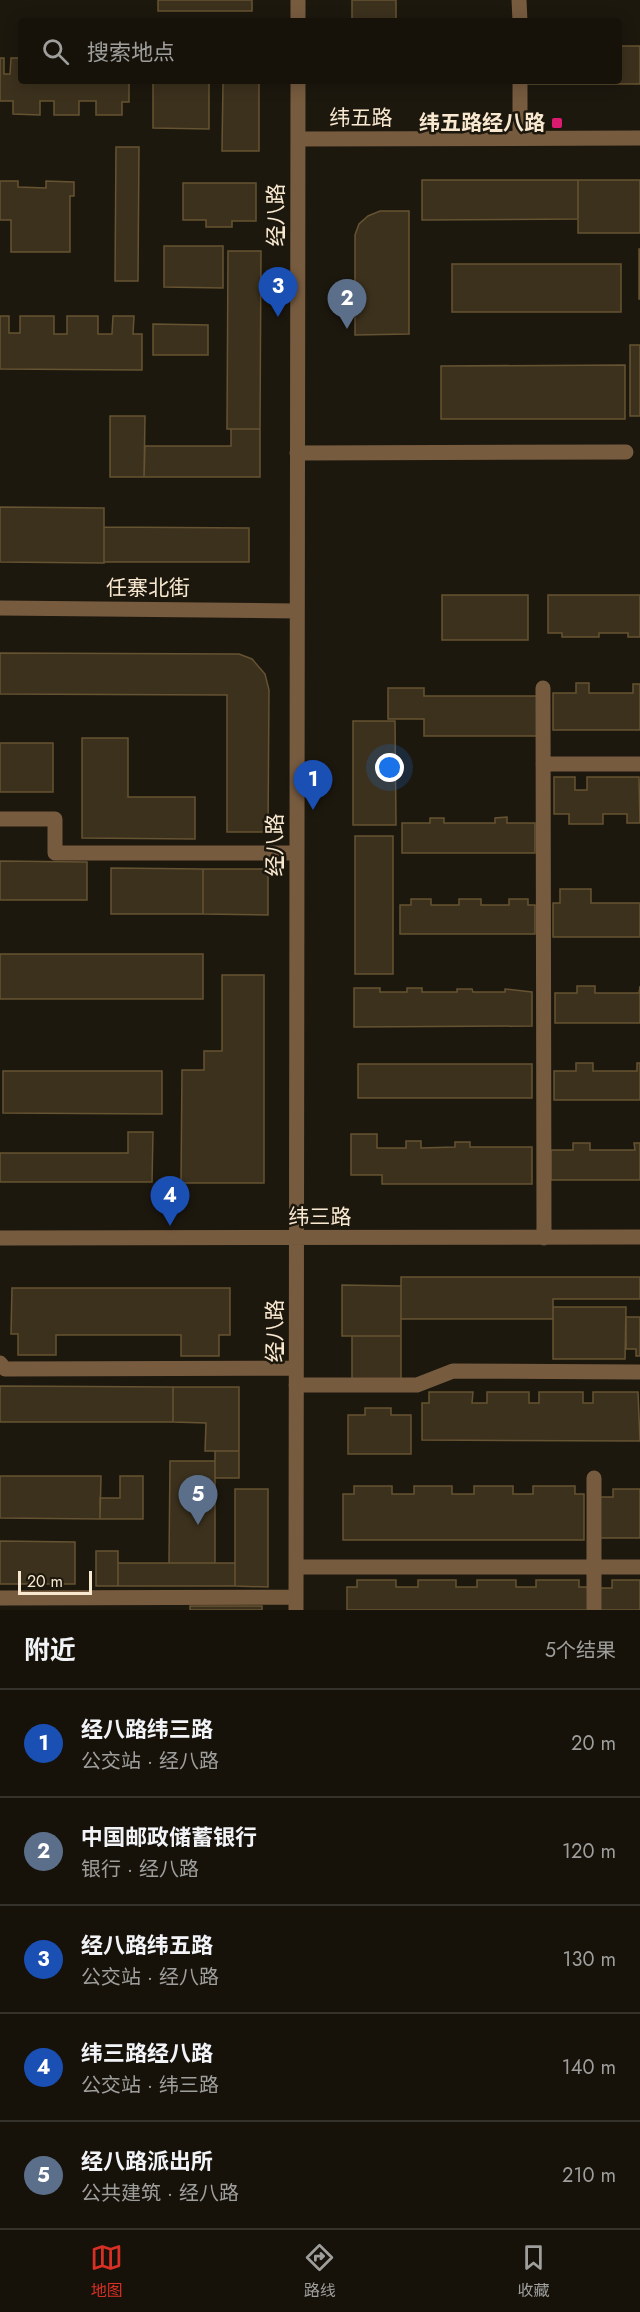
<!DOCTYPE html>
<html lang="zh">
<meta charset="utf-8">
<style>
body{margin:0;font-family:Jost,"Noto Sans SC",sans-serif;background:#1f1b13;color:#f1f3f6}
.scale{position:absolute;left:18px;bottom:15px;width:74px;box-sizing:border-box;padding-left:6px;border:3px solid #f9e8d0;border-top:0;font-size:16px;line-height:21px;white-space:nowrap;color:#f9e8d0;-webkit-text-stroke:4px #1d180e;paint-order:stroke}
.you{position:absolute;left:390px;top:768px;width:21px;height:21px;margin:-15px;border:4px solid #fff;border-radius:50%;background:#1a73e8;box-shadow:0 0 0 9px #1a73e833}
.badge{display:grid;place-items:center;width:39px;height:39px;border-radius:50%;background:#d93025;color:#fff;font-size:20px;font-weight:700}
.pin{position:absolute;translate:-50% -50px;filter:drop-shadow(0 2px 3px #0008)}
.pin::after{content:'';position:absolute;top:32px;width:21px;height:18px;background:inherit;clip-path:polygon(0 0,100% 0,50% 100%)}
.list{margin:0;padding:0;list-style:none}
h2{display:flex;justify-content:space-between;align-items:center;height:78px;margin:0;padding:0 24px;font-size:26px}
h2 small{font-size:20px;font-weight:400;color:#9e9e9c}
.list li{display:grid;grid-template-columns:39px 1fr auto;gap:18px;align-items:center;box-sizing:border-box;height:108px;padding:0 24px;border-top:2px solid #35322b}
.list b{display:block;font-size:22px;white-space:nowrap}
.list p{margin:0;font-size:20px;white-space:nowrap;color:#9e9e9c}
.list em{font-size:20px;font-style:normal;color:#9e9e9c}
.icon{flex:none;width:33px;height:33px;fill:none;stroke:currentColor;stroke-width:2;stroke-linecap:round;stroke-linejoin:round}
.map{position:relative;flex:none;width:640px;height:1610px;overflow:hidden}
.search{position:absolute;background:#16120a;box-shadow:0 3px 15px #0003;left:18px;right:18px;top:18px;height:66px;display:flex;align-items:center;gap:15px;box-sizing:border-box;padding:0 21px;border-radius:6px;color:#9e9e9c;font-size:22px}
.sheet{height:618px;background:#16120a}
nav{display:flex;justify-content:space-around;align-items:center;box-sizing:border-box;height:84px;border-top:2px solid #35322b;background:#16120a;font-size:16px;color:#9e9e9c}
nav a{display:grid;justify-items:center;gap:3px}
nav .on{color:#d93025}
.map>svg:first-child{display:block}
</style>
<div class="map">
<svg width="640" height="1610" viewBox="0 0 640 1610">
<rect width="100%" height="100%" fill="#1d180e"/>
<path fill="#3c311d" stroke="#655332" stroke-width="1.5" d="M158 0H252V11H158Z
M352 0H396V21H352Z
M619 46H640V84H528V81H619Z
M0 58H4V74H10L11 58H21V81H129V102H122V115H96V101H79V115H54V101H40V115L13 114V101H0Z
M153 81H209V129L153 128Z
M223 81H259V151H222Z
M116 147H139L138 281H115Z
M422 180H578V219L422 220Z
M578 180H640V233H578Z
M0 181H18V187L46 188V181L74 182V196H70V252H11V220H0Z
M183 183H256V221H232V227H206V220H183Z
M380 211H409V334L355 335V235L359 224 368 216Z
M164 246H223V288L164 287Z
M639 249H640V299H639Z
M228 251H261L260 429H227Z
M452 264H621V312H452Z
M0 316H9V333H20V316H54V334H67V316H98V334H112L113 316H134L133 334H142V370L0 369Z
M153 324 208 325V355H153Z
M630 345H640V416H630Z
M625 365V419H441V366Z
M110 416H145L144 477H110Z
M231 429H260V477H144L145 446H231Z
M0 507 104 508V563L0 562Z
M104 527 249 528V562H104Z
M442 595H528V640H442Z
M548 595H640V637H628V633H599V637H562V633H548Z
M0 653 239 654 252 659 265 674 269 690 268 832H227V695L0 694Z
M576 683H589V693H633V684H640V730H553V693H576Z
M388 688H424V696H537V736H424V719H388Z
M353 721H395L396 825H353Z
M82 738H128V797H195V839L82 838Z
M0 743H53V792H0Z
M554 777H575V790H587V777H639L640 823H627V814H603V824H569V814H554Z
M507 817V823H535V853H402V823H430V818H444V823H495V818Z
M355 836H393V974H355Z
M0 861 87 862V900H0Z
M111 868 203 869V914H111Z
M203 869H268V915L203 914Z
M560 889H591V903H640V937H553V903H560Z
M411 899H431V905H459V899H481V905H509V899H528V905H535V934H400V905H411Z
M0 954H203V999H0Z
M222 975H264V1183H181L182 1070H204V1051H222Z
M577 986H595V993H639L640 986V1023H555V993H577Z
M354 988H380V992H407V988H422V992H457V989H472L473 992H505V989L532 992V1026L354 1027Z
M576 1063H593V1071H637V1063H640V1100H554V1071H576Z
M358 1064H532V1098H358Z
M3 1071H162V1114L3 1113Z
M128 1132H153L152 1182H0V1153H128Z
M351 1134H377V1148H406V1141H421V1148L455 1147V1142H470V1147H532V1184H382V1175H351Z
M573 1143H590V1150H635L634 1143H640V1180H551V1150H573Z
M401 1277H640V1299H553V1319H401Z
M342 1285 401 1286V1336H342Z
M12 1288H230V1335H219V1356H181V1335H56V1355H18V1334H11Z
M553 1307H626L625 1359H553Z
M626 1317H640V1356H636V1349H626Z
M352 1336H401V1379H352Z
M0 1386 173 1387V1422H0Z
M173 1387H239V1451H205L206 1423 173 1422Z
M429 1392H473L472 1403H487V1392H529V1403H539V1392H583V1403H593V1392H638L640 1441 422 1440V1403H429Z
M365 1408H391V1415H411V1454H348V1415H365Z
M215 1451H239V1478H215Z
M170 1461H215V1563H169Z
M0 1476H101L100 1519 0 1518Z
M120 1476H143V1519H100V1498H120Z
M354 1486H392V1494H414V1486H452V1494H474V1486H513V1494H533V1486H575V1494H584V1540H343V1494H354Z
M235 1489H268V1587L235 1586Z
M613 1489H640V1538H600V1497H613Z
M0 1541 75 1542V1584H0Z
M96 1551H118V1586H96Z
M118 1563H235V1586H118Z
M357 1580H396V1587H418V1580H456V1587H477V1580H516V1587H536V1580H579V1587H588V1610H347V1587H357Z
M612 1580H640V1610H600V1588H612Z
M190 1606H262V1610H190Z"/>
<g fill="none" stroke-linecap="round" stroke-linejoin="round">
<path stroke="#775b3f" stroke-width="15" d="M519 0 520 21
M298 21V0
M520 81V138
M298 139 640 138
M297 453 626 452
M0 608 296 611
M543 688 544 1238
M543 764H640
M0 819H55V853H296
M0 1238 640 1237
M0 1363 5 1369 296 1368
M296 1385H417L453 1371 640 1372
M296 1567H640
M0 1598 296 1597
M296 1610 298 81
M594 1610V1478"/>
</g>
<rect fill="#db1b70" stroke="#1d180e" stroke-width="2" x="551" y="117" width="12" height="12" rx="3"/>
<g text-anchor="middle" stroke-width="5" stroke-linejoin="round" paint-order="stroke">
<g font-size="21" fill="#f9e8d0" stroke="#1d180e">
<text x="361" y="125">纬五路</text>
<text transform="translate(276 215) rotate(-90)" y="7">经八路</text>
<text x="148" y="595">任寨北街</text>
<text transform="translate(275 845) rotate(-90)" y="7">经八路</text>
<text x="320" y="1224">纬三路</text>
<text transform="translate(275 1331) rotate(-90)" y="7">经八路</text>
</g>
<g font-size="21" font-weight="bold" fill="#f9e8d0" stroke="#1d180e" text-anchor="end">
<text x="545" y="130">纬五路经八路</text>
</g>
</g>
</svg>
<div class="scale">20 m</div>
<div class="you"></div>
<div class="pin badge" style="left:313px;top:810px;background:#1a4fb4">1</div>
<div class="pin badge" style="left:347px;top:329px;background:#5c6f8a">2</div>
<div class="pin badge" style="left:278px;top:317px;background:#1a4fb4">3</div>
<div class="pin badge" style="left:170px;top:1226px;background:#1a4fb4">4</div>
<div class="pin badge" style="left:198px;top:1525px;background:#5c6f8a">5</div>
<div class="search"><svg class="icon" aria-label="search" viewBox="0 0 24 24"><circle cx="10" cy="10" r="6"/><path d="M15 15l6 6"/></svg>搜索地点</div>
</div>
<section class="sheet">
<h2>附近<small>5个结果</small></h2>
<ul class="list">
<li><span class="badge" style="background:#1a4fb4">1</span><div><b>经八路纬三路</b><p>公交站 · 经八路</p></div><em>20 m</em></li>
<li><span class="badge" style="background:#5c6f8a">2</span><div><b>中国邮政储蓄银行</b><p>银行 · 经八路</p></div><em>120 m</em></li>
<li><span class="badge" style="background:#1a4fb4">3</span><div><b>经八路纬五路</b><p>公交站 · 经八路</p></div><em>130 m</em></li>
<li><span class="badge" style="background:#1a4fb4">4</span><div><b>纬三路经八路</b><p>公交站 · 纬三路</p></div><em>140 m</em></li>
<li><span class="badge" style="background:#5c6f8a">5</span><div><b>经八路派出所</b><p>公共建筑 · 经八路</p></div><em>210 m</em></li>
</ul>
</section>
<nav>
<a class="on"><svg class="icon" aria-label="map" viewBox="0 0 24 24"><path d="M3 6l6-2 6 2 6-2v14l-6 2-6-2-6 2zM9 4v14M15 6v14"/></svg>地图</a>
<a><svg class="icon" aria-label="directions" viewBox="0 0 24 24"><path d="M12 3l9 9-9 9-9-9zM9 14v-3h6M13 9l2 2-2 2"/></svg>路线</a>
<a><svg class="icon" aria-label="saved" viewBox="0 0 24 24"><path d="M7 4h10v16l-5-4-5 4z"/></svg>收藏</a>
</nav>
